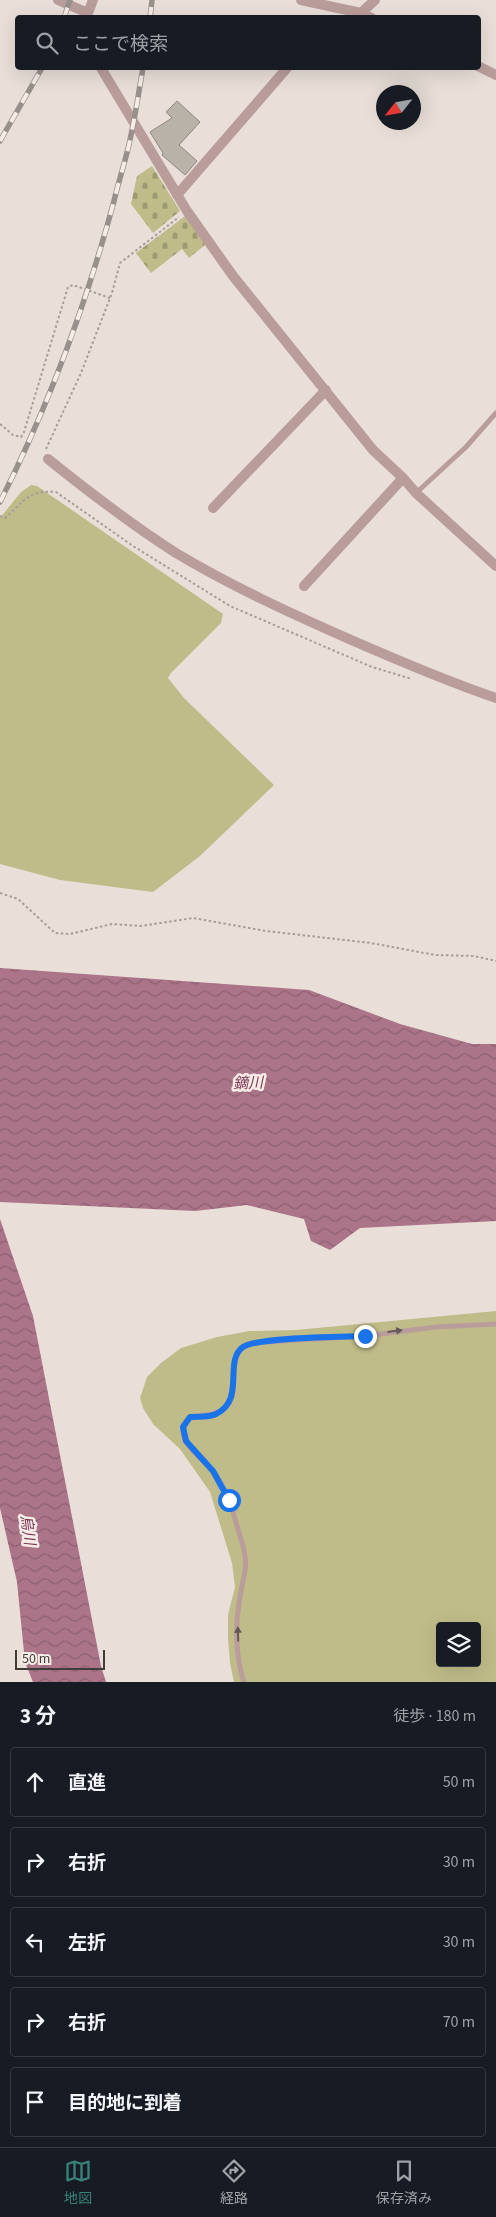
<!DOCTYPE html>
<html lang="ja">
<meta charset="utf-8">
<style>
body{margin:0;font-family:"Source Sans 3","Noto Sans JP",sans-serif;background:#242831;color:#f1f3f6}
.controls{position:absolute;right:15px;bottom:15px;display:grid;overflow:hidden;border-radius:5px;box-shadow:0 5px 20px #0002}
.controls button{width:45px;height:45px;display:grid;place-items:center;padding:0;border:0;border-bottom:1px solid #363941;background:#171b24;color:#f1f3f6;font:25px sans-serif}
.compass{position:absolute;left:376px;top:85px;width:45px;height:45px;border-radius:50%;background:#171b24;box-shadow:0 5px 20px #0002;rotate:239deg}
.scale{position:absolute;left:15px;bottom:12px;width:90px;box-sizing:border-box;padding-left:5px;border:2px solid #403c39;border-top:0;font-size:14px;line-height:18px;white-space:nowrap;color:#403c39;-webkit-text-stroke:4px #f7ebe6;paint-order:stroke}
.stop{position:absolute;width:15px;height:15px;margin:-11px;border:4px solid #1a73e8;border-radius:50%;background:#fff}
.stop.end{background:#1a73e8;border-color:#fff;box-shadow:0 1px 5px #0008}
.list{margin:0;padding:0;list-style:none}
h2{display:flex;justify-content:space-between;align-items:center;height:65px;margin:0;padding:0 20px;font-size:21px}
h2 small{font-size:16px;font-weight:400;color:#9ea1a6}
.list li{display:grid;grid-template-columns:32px 1fr auto;gap:15px;align-items:center;box-sizing:border-box;height:70px;margin:0 10px 10px;padding:0 10px;border:1px solid #363941;border-radius:5px}
.list b{display:block;font-size:19px;white-space:nowrap}
.list em{font-size:16px;font-style:normal;color:#9ea1a6}
.icon{flex:none;width:28px;height:28px;fill:none;stroke:currentColor;stroke-width:2;stroke-linecap:round;stroke-linejoin:round}
.map{position:relative;flex:none;width:496px;height:1682px;overflow:hidden}
.search{position:absolute;background:#171b24;box-shadow:0 5px 20px #0002;left:15px;right:15px;top:15px;height:55px;display:flex;align-items:center;gap:12px;box-sizing:border-box;padding:0 18px;border-radius:5px;color:#9ea1a6;font-size:19px}
.sheet{height:465px;background:#171b24}
nav{display:flex;justify-content:space-around;align-items:center;box-sizing:border-box;height:70px;border-top:1px solid #363941;background:#171b24;font-size:14px;color:#9ea1a6}
nav a{display:grid;justify-items:center;gap:2px}
nav .on{color:#3a817a}
.map>svg:first-child{display:block}
</style>
<div class="map">
<svg width="496" height="1682" viewBox="0 0 496 1682">
<defs>
<pattern id="cemetery-stones" width="16" height="16" patternUnits="userSpaceOnUse" patternTransform="scale(1.25)"><rect width="16" height="16" fill="#c0bc89"/><path d="M2 7V4a2 2 0 0 1 4 0v3zM10 15v-3a2 2 0 0 1 4 0v3z" fill="#9d9a71"/></pattern>
<pattern id="water-waves" width="16" height="10" patternUnits="userSpaceOnUse" patternTransform="scale(1.25)"><rect width="16" height="10" fill="#ac7489"/><path d="M0 5q4-4 8 0t8 0" fill="none" stroke="#8d6071"/></pattern>
</defs>
<rect width="100%" height="100%" fill="#e9ded8"/>
<path fill="#c0bc89" fill-rule="evenodd" d="M31 485 37 486 223 614 221 623 171 673 168 678 184 698 274 785 200 856 153 892 60 880 0 864V518L21 492Z
M496 1311V1682H234L230 1663 228 1638V1615L235 1587 232 1563 210 1492 180 1449 153 1424 143 1408 140 1398 147 1377 161 1363 181 1348 217 1337 249 1331 296 1330ZM440 1626H477V1663H440Z"/>
<path fill="url(#cemetery-stones)" d="M152 166 180 211 153 233 131 204 137 176Z
M185 216 206 244 189 258 182 249 151 273 136 253Z"/>
<path fill="url(#water-waves)" d="M0 968 309 990 400 1024 472 1044H496V1221L360 1228 330 1250 311 1241 304 1219 247 1205 195 1211 0 1202Z
M0 1219 33 1316 101 1666 106 1682H33L25 1662 17 1582 0 1508Z"/>
<path fill="#b8b2a9" stroke="#8e887f" d="M177 101 200 122 179 145 197 161 185 175 162 155 163 153 150 132 172 118 166 112Z"/>
<g fill="none" stroke-linecap="round" stroke-linejoin="round">
<path stroke="#a69d99" stroke-width="2" stroke-dasharray="2.5 2.5" stroke-linecap="butt" d="M0 424 13 435 21 437 24 432 68 287 73 285 110 298
M46 449 81 373 112 293 120 263 179 217
M0 516 5 518C25 501 27 490 56 492L133 546 230 606 372 667 412 679
M0 893 18 899 55 933 70 934 112 924 141 926 193 918 266 931 371 943 435 955 474 956 496 961"/>
<path stroke="#b99d9b" stroke-width="5" d="M416 493 466 447 496 413
M244 1682C236 1659 235 1627 239 1603 243 1572 251 1569 240 1536 233 1513 228 1489 212 1470 203 1460 180 1443 183 1428 185 1409 216 1423 229 1403 241 1383 223 1354 251 1343L365 1336 436 1327 496 1324"/>
<path stroke="#b99d9b" stroke-width="10" d="M58 0 88 13 87 18
M301 0 361 13 372 18
M88 13 93 0
M361 13 375 0
M478 66 496 75
M101 68 187 211 233 276 373 450 403 478 416 493 496 566
M177 195 287 68
M48 459C89 492 132 525 176 553 231 586 290 613 349 639 397 660 446 681 496 698
M213 508 326 390
M304 586 403 478"/>
<g stroke="#97908b" stroke-width="5.5">
<path id="rail" d="M64 18 70 0
M150 18 152 0
M0 141 42 68
M0 502C49 405 86 305 114 201 119 179 127 157 131 135 136 112 139 90 143 68"/>
</g>
<use href="#rail" stroke="#f7ebe6" stroke-width="4" stroke-dasharray="11" stroke-linecap="butt"/>
</g>
<defs><path id="oneway-solid" d="M-6-.8H1V-3.2L6.5 0L1 3.2V.8H-6Z" transform="scale(1.25)"/></defs>
<g fill="#645956">
<use href="#oneway-solid" transform="translate(395 1331) rotate(-7)"/>
<use href="#oneway-solid" transform="translate(238 1634) rotate(-92)"/>
</g>
<g fill="none" stroke-linecap="round" stroke-linejoin="round">
<path stroke="#1a73e8" stroke-width="6" d="M229 1500 213 1471 186 1441 183 1427 190 1417C198 1416 208 1418 216 1414 246 1400 223 1361 243 1347 258 1337 343 1337 365 1336"/>
</g>
<g text-anchor="middle" stroke-width="5" stroke-linejoin="round" paint-order="stroke">
<g font-size="15" font-style="italic" fill="#7d3655" stroke="#f7ebe6">
<text transform="translate(248 1083) rotate(-2)" y="5">鏑川</text>
<text transform="translate(28 1530) rotate(82)" y="5">烏川</text>
</g>
</g>
</svg>
<div class="controls">
<button><svg class="icon" aria-label="layers" viewBox="0 0 24 24"><path d="M12 4l9 5-9 5-9-5zM3 14l9 5 9-5"/></svg></button>
</div>
<svg class="compass" viewBox="-18 -18 36 36"><path d="M0-13l5 13h-10z" fill="#e53935"/><path d="M0 13l5-13h-10z" fill="#9ea1a6"/></svg>
<div class="scale">50 m</div>
<div class="stop" style="left:229px;top:1500px"></div>
<div class="stop end" style="left:365px;top:1336px"></div>
<div class="search"><svg class="icon" aria-label="search" viewBox="0 0 24 24"><circle cx="10" cy="10" r="6"/><path d="M15 15l6 6"/></svg>ここで検索</div>
</div>
<section class="sheet">
<h2>3 分<small>徒歩 · 180 m</small></h2>
<ul class="list">
<li><svg class="icon" aria-label="ahead" viewBox="0 0 24 24"><path d="M12 20V5M6 11l6-6 6 6"/></svg><div><b>直進</b></div><em>50 m</em></li>
<li><svg class="icon" aria-label="right" viewBox="0 0 24 24"><path d="M7 20v-9h11M14 6l5 5-5 5"/></svg><div><b>右折</b></div><em>30 m</em></li>
<li><svg class="icon" aria-label="left" viewBox="0 0 24 24"><path d="M17 20v-9H6M10 6l-5 5 5 5"/></svg><div><b>左折</b></div><em>30 m</em></li>
<li><svg class="icon" aria-label="right" viewBox="0 0 24 24"><path d="M7 20v-9h11M14 6l5 5-5 5"/></svg><div><b>右折</b></div><em>70 m</em></li>
<li><svg class="icon" aria-label="arrive" viewBox="0 0 24 24"><path d="M6 21V4h12l-3 4 3 4H6"/></svg><div><b>目的地に到着</b></div></li>
</ul>
</section>
<nav>
<a class="on"><svg class="icon" aria-label="map" viewBox="0 0 24 24"><path d="M3 6l6-2 6 2 6-2v14l-6 2-6-2-6 2zM9 4v14M15 6v14"/></svg>地図</a>
<a><svg class="icon" aria-label="directions" viewBox="0 0 24 24"><path d="M12 3l9 9-9 9-9-9zM9 14v-3h6M13 9l2 2-2 2"/></svg>経路</a>
<a><svg class="icon" aria-label="saved" viewBox="0 0 24 24"><path d="M7 4h10v16l-5-4-5 4z"/></svg>保存済み</a>
</nav>
